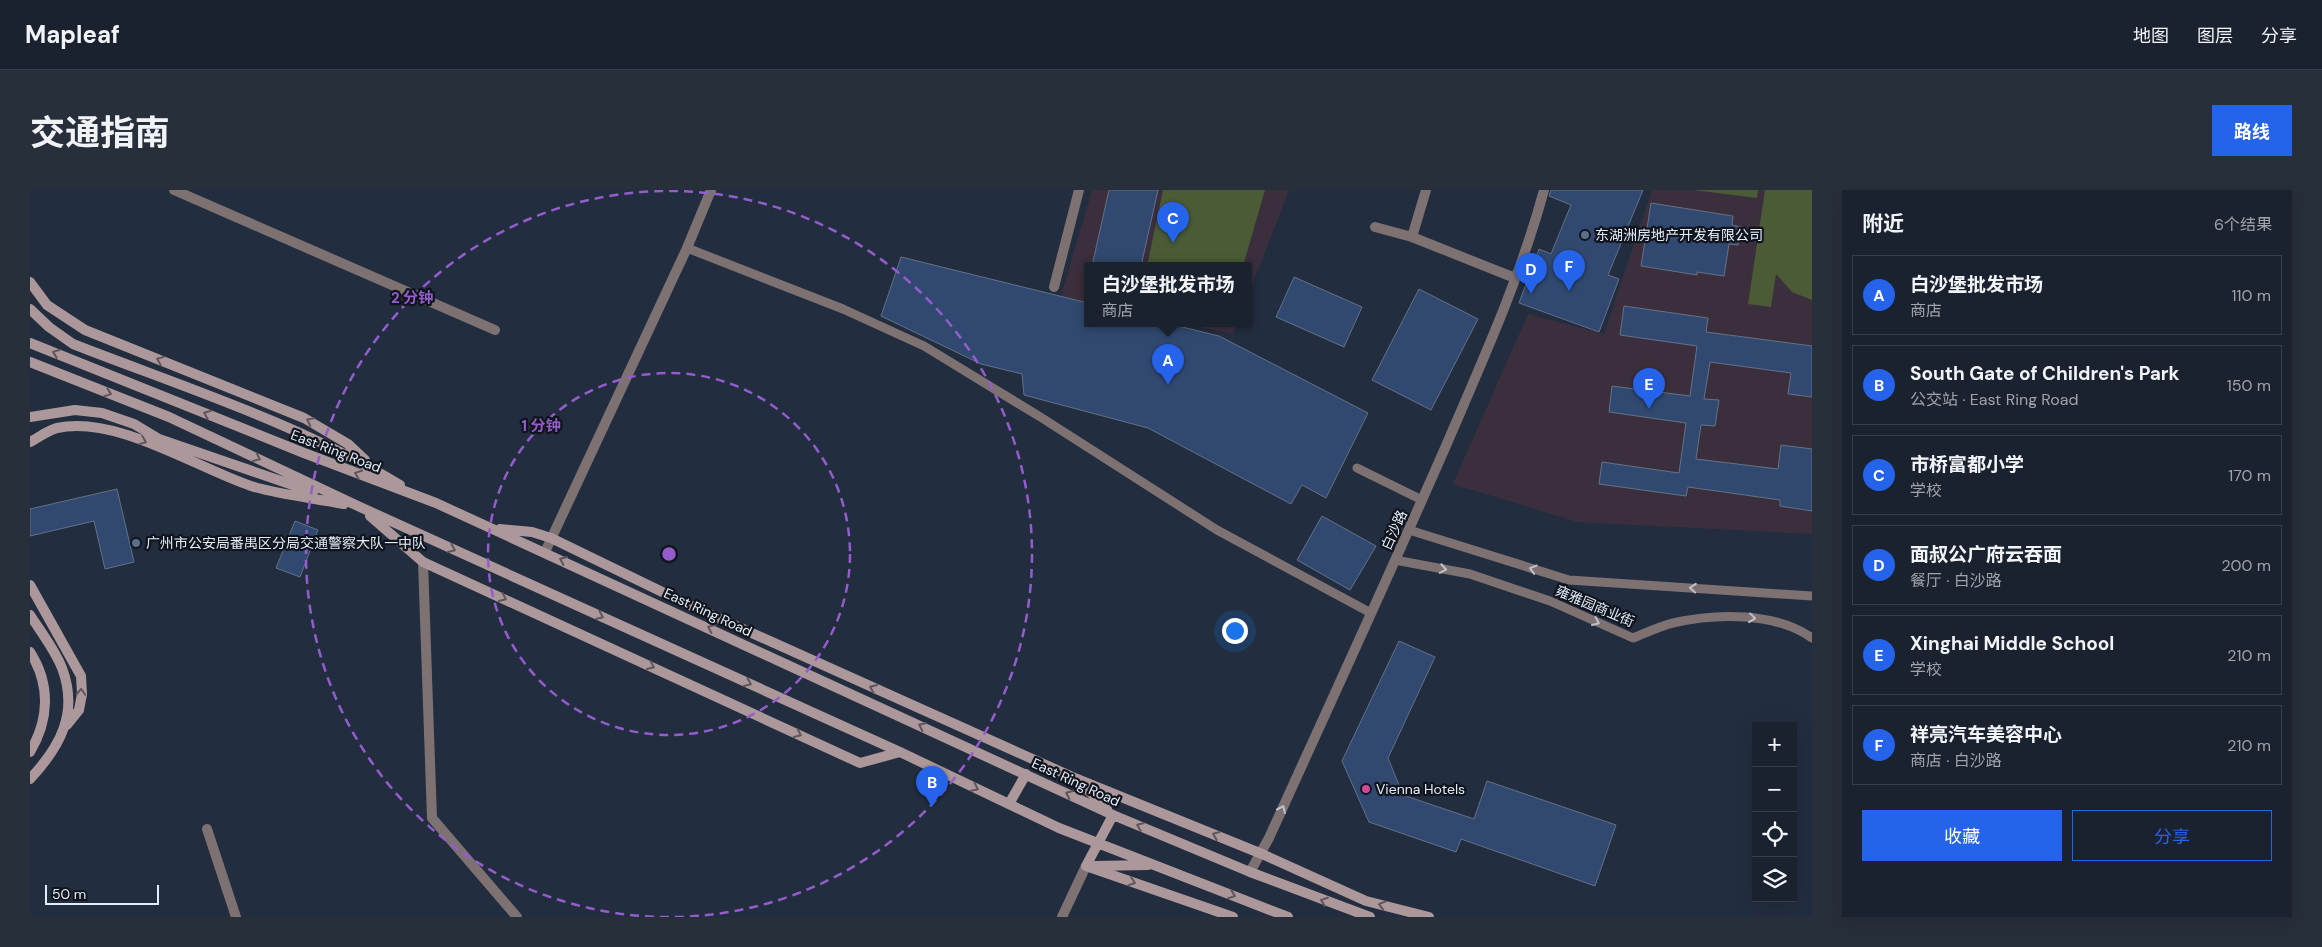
<!DOCTYPE html>
<html lang="zh">
<meta charset="utf-8">
<style>
body{margin:0;font-family:"DM Sans","Noto Sans SC",sans-serif;background:#272f3b;color:#f1f3f6}
.controls{position:absolute;right:15px;bottom:15px;display:grid;overflow:hidden;border-radius:0px;box-shadow:0 5px 20px #0002}
.controls button{width:45px;height:45px;display:grid;place-items:center;padding:0;border:0;border-bottom:1px solid #383f4b;background:#1a222f;color:#f1f3f6;font:25px sans-serif}
.scale{position:absolute;left:15px;bottom:12px;width:114px;box-sizing:border-box;padding-left:5px;border:2px solid #e4ecf8;border-top:0;font-size:14px;line-height:18px;white-space:nowrap;color:#e4ecf8;-webkit-text-stroke:4px #10151d;paint-order:stroke}
.you{position:absolute;left:1204px;top:440px;width:18px;height:18px;margin:-12px;border:4px solid #fff;border-radius:50%;background:#1a73e8;box-shadow:0 0 0 8px #1a73e833}
.badge{display:grid;place-items:center;width:32px;height:32px;border-radius:50%;background:#2563eb;color:#fff;font-size:16px;font-weight:700}
.pin{position:absolute;translate:-50% -41px;filter:drop-shadow(0 1px 2px #0008)}
.pin::after{content:'';position:absolute;top:26px;width:18px;height:15px;background:inherit;clip-path:polygon(0 0,100% 0,50% 100%)}
.popup{position:absolute;left:1054px;top:72px;width:168px;height:65px;box-sizing:border-box;display:grid;place-content:center;border-radius:0px;background:#1a222f;filter:drop-shadow(0 1px 4px #0005);font-size:16px;white-space:nowrap;color:#9fa4aa}
.popup b{font-size:19px;color:#f1f3f6}
.popup::after{content:'';position:absolute;left:50%;top:100%;margin-left:-10px;border:10px solid transparent;border-top-color:#1a222f}
.list{margin:0;padding:0;list-style:none}
h2{display:flex;justify-content:space-between;align-items:center;height:65px;margin:0;padding:0 20px;font-size:21px}
h2 small{font-size:16px;font-weight:400;color:#9fa4aa}
.list li{display:grid;grid-template-columns:32px 1fr auto;gap:15px;align-items:center;box-sizing:border-box;height:80px;margin:0 10px 10px;padding:0 10px;border:1px solid #383f4b;border-radius:0px}
.list b{display:block;font-size:19px;white-space:nowrap}
.list p{margin:0;font-size:16px;white-space:nowrap;color:#9fa4aa}
.list em{font-size:16px;font-style:normal;color:#9fa4aa}
.actions{display:flex;gap:10px;padding:15px 20px}
.actions a{flex:1;padding:11px 0;border:1px solid #2563eb;border-radius:0px;text-align:center;font-size:18px;color:#2563eb}
.actions .main{background:#2563eb;color:#fff}
.icon{flex:none;width:28px;height:28px;fill:none;stroke:currentColor;stroke-width:2;stroke-linecap:round;stroke-linejoin:round}
.map{position:relative;flex:none;width:1782px;height:727px;overflow:hidden;border-radius:0px}
header{display:flex;align-items:center;gap:30px;box-sizing:border-box;height:70px;padding:0 25px;background:#1a222f;border-bottom:1px solid #383f4b}
header strong{font-size:24px}
nav{display:flex;gap:28px;margin-inline-start:auto;font-size:18px}
.intro{display:flex;align-items:center;justify-content:space-between;box-sizing:border-box;height:120px;padding:0 30px}
h1{margin:0;font-size:35px}
.button{padding:12px 22px;border-radius:0px;background:#2563eb;color:#fff;font-size:18px;font-weight:700}
main{display:flex;gap:30px;padding:0 30px}
aside{flex:1;background:#1a222f;border-radius:0px;box-shadow:0 5px 20px #0002}
.map>svg:first-child{display:block}
</style>
<header>
<strong>Mapleaf</strong>
<nav><a>地图</a><a>图层</a><a>分享</a></nav>
</header>
<div class="intro"><h1>交通指南</h1><a class="button">路线</a></div>
<main>
<div class="map">
<svg width="1782" height="727" viewBox="0 0 1782 727">
<rect width="100%" height="100%" fill="#222d3f"/>
<path fill="#3c2f3d" d="M1062 0H1259L1218 106V76H1058V112L1031 106Z
M1622 0H1782V344L1547 332 1423 294 1498 124 1574 144Z
M1156 134H1207L1203 144Z"/>
<path fill="#4a5b36" d="M1133 0H1235L1213 76H1117Z
M1663 0H1728L1727 8Z
M1735 0H1782V110L1762 102 1746 84 1741 117 1718 114Z"/>
<path fill="#314970" stroke="#647186" d="M1079 0H1128L1111 76H1062Z
M1521 0H1613L1578 85 1589 89 1569 142 1489 113 1509 59 1521 64 1541 15 1519 6Z
M1621 13 1703 26 1702 35 1711 37 1708 55 1699 54 1694 86 1667 82V85L1611 76Z
M871 67 1058 113V134H1140L1189 146 1338 223 1296 308 1272 295 1261 314 1118 238 994 205 992 184 951 174 851 126Z
M1264 87 1332 117 1314 157 1246 127Z
M1389 99 1448 129 1401 220 1342 190Z
M1594 116 1678 128 1676 142 1782 156V207L1758 204 1761 183 1680 172 1674 209 1689 210 1685 236 1671 235 1666 269 1748 279 1751 255 1782 259V321L1750 316V310L1658 297 1656 306 1569 294 1572 272 1649 283 1656 233 1579 222 1582 196 1660 206 1667 156 1590 145Z
M87 299 104 372 75 379 64 331 0 346V319Z
M1292 326 1346 356 1320 400 1267 370Z
M265 331 288 340 270 387 246 378Z
M1369 451 1405 467 1358 568 1373 605 1444 629 1457 591 1586 635 1565 696 1431 649 1426 662 1339 632 1312 571Z"/>
<g fill="none" stroke-linecap="round" stroke-linejoin="round">
<path stroke="#7e7172" stroke-width="9" d="M657 58 813 119 894 156 1012 228 1187 340 1341 423
M1327 278 1392 310
M1379 340 1539 390 1782 406
M1365 370 1440 384 1520 411 1603 448C1616 443 1630 436 1643 433 1686 423 1745 422 1782 448"/>
<path stroke="#7e7172" stroke-width="10" d="M144 0 465 140
M1396 0 1382 47 1485 88
M1345 37 1382 47
M1024 97 1049 0
M515 362 657 58 681 0
M393 372 402 628 487 727
M177 639 206 727
M1220 682 1239 648C1298 518 1358 388 1415 258 1451 174 1490 89 1514 0
M1032 727 1056 676"/>
<path stroke="#ac989a" stroke-width="10" d="M0 92 17 115 55 140 274 228 318 254 335 270
M0 119 19 137 43 154C153 197 268 233 370 295
M0 153 274 263 406 313 1083 625 1220 682 1340 727
M0 172 139 227 330 317 870 562 1029 638 1258 727
M0 227 45 220 72 223 104 234 129 249 283 302
M0 252C8 248 18 240 27 238 86 225 165 277 221 296 250 305 284 308 314 314
M340 326 393 372 830 573 870 562
M470 339 502 342 521 348 655 413 1047 589 1232 664 1336 711 1399 727
M0 395 51 486 52 504 49 520 37 535
M0 425C11 442 25 460 32 478 49 523 30 557 0 589
M0 462C21 495 19 530 0 562
M1052 594 1077 619
M979 614 996 584
M1056 676 1203 727
M1056 676 1083 625
M1065 676 1118 675"/>
</g>
<defs><path id="oneway-chevron" d="M-2-3.5L2.5 0L-2 3.5" fill="none" stroke-width="1.6" stroke-linecap="round" stroke-linejoin="round" transform="scale(1.25)"/></defs>
<g stroke="#5e565c">
<use href="#oneway-chevron" transform="translate(26 163) rotate(-159)"/>
<use href="#oneway-chevron" transform="translate(130 170) rotate(-158)"/>
<use href="#oneway-chevron" transform="translate(78 203) rotate(21)"/>
<use href="#oneway-chevron" transform="translate(177 224) rotate(-158)"/>
<use href="#oneway-chevron" transform="translate(280 231) rotate(-153)"/>
<use href="#oneway-chevron" transform="translate(113 251) rotate(22)"/>
<use href="#oneway-chevron" transform="translate(227 268) rotate(25)"/>
<use href="#oneway-chevron" transform="translate(328 284) rotate(-159)"/>
<use href="#oneway-chevron" transform="translate(422 359) rotate(24)"/>
<use href="#oneway-chevron" transform="translate(533 370) rotate(-155)"/>
<use href="#oneway-chevron" transform="translate(473 408) rotate(25)"/>
<use href="#oneway-chevron" transform="translate(570 426) rotate(24)"/>
<use href="#oneway-chevron" transform="translate(681 438) rotate(-155)"/>
<use href="#oneway-chevron" transform="translate(621 476) rotate(25)"/>
<use href="#oneway-chevron" transform="translate(718 493) rotate(24)"/>
<use href="#oneway-chevron" transform="translate(843 498) rotate(-156)"/>
<use href="#oneway-chevron" transform="translate(51 502) rotate(-87)"/>
<use href="#oneway-chevron" transform="translate(892 536) rotate(-155)"/>
<use href="#oneway-chevron" transform="translate(768 544) rotate(25)"/>
<use href="#oneway-chevron" transform="translate(945 598) rotate(26)"/>
<use href="#oneway-chevron" transform="translate(1039 604) rotate(-155)"/>
<use href="#oneway-chevron" transform="translate(1110 636) rotate(-157)"/>
<use href="#oneway-chevron" transform="translate(1186 645) rotate(-158)"/>
<use href="#oneway-chevron" transform="translate(1102 692) rotate(19)"/>
<use href="#oneway-chevron" transform="translate(1202 705) rotate(21)"/>
<use href="#oneway-chevron" transform="translate(1294 711) rotate(-159)"/>
<use href="#oneway-chevron" transform="translate(1352 715) rotate(-165)"/>
</g>
<g stroke="#c0c1c9">
<use href="#oneway-chevron" transform="translate(1413 379) rotate(10)"/>
<use href="#oneway-chevron" transform="translate(1503 379) rotate(-163)"/>
<use href="#oneway-chevron" transform="translate(1663 398) rotate(-176)"/>
<use href="#oneway-chevron" transform="translate(1722 428) rotate(6)"/>
<use href="#oneway-chevron" transform="translate(1566 432) rotate(24)"/>
<use href="#oneway-chevron" transform="translate(1252 619) rotate(-66)"/>
</g>
<g fill="none" stroke="#955ccd" stroke-width="2.5" stroke-dasharray="9 6">
<circle cx="639" cy="364" r="181"/>
<circle cx="639" cy="364" r="363"/>
</g>
<g fill="#5c6f8a" stroke="#10151d" stroke-width="2">
<circle cx="1555" cy="45" r="5"/>
<circle cx="106" cy="353" r="5"/>
</g>
<circle fill="#d1479c" stroke="#10151d" stroke-width="2" cx="1336" cy="599" r="5"/>
<g text-anchor="middle" stroke-width="4.5" stroke-linejoin="round" paint-order="stroke">
<g font-size="14" fill="#e4ecf8" stroke="#10151d" text-anchor="start">
<text x="1565" y="50">东湖洲房地产开发有限公司</text>
<text x="116" y="358">广州市公安局番禺区分局交通警察大队一中队</text>
<text x="1346" y="604">Vienna Hotels</text>
</g>
<g font-size="14" fill="#e4ecf8" stroke="#10151d">
<text transform="translate(306 261) rotate(21)" y="5">East Ring Road</text>
<text transform="translate(1364 340) rotate(-66)" y="5">白沙路</text>
<text transform="translate(1565 416) rotate(23)" y="5">雍雅园商业街</text>
<text transform="translate(678 422) rotate(25)" y="5">East Ring Road</text>
<text transform="translate(1046 592) rotate(25)" y="5">East Ring Road</text>
</g>
</g>
<circle cx="639" cy="364" r="8" fill="#955ccd" stroke="#10151d" stroke-width="2.5"/>
<g font-size="15" text-anchor="middle" font-weight="bold" fill="#955ccd" stroke="#10151d" stroke-width="4.5" stroke-linejoin="round" paint-order="stroke">
<text x="382" y="113">2 分钟</text>
<text x="511" y="241">1 分钟</text>
</g>
</svg>
<div class="controls">
<button>+</button>
<button>−</button>
<button><svg class="icon" aria-label="locate" viewBox="0 0 24 24"><circle cx="12" cy="12" r="6"/><path d="M12 2v4M12 18v4M2 12h4M18 12h4"/></svg></button>
<button><svg class="icon" aria-label="layers" viewBox="0 0 24 24"><path d="M12 4l9 5-9 5-9-5zM3 14l9 5 9-5"/></svg></button>
</div>
<div class="scale">50 m</div>
<div class="you"></div>
<div class="pin badge" style="left:1138px;top:195px">A</div>
<div class="popup"><b>白沙堡批发市场</b>商店</div>
<div class="pin badge" style="left:902px;top:617px">B</div>
<div class="pin badge" style="left:1143px;top:53px">C</div>
<div class="pin badge" style="left:1501px;top:104px">D</div>
<div class="pin badge" style="left:1619px;top:219px">E</div>
<div class="pin badge" style="left:1539px;top:101px">F</div>
</div>
<aside>
<h2>附近<small>6个结果</small></h2>
<ul class="list">
<li><span class="badge">A</span><div><b>白沙堡批发市场</b><p>商店</p></div><em>110 m</em></li>
<li><span class="badge">B</span><div><b>South Gate of Children's Park</b><p>公交站 · East Ring Road</p></div><em>150 m</em></li>
<li><span class="badge">C</span><div><b>市桥富都小学</b><p>学校</p></div><em>170 m</em></li>
<li><span class="badge">D</span><div><b>面叔公广府云吞面</b><p>餐厅 · 白沙路</p></div><em>200 m</em></li>
<li><span class="badge">E</span><div><b>Xinghai Middle School</b><p>学校</p></div><em>210 m</em></li>
<li><span class="badge">F</span><div><b>祥亮汽车美容中心</b><p>商店 · 白沙路</p></div><em>210 m</em></li>
</ul>
<div class="actions"><a class="main">收藏</a><a>分享</a></div>
</aside>
</main>
